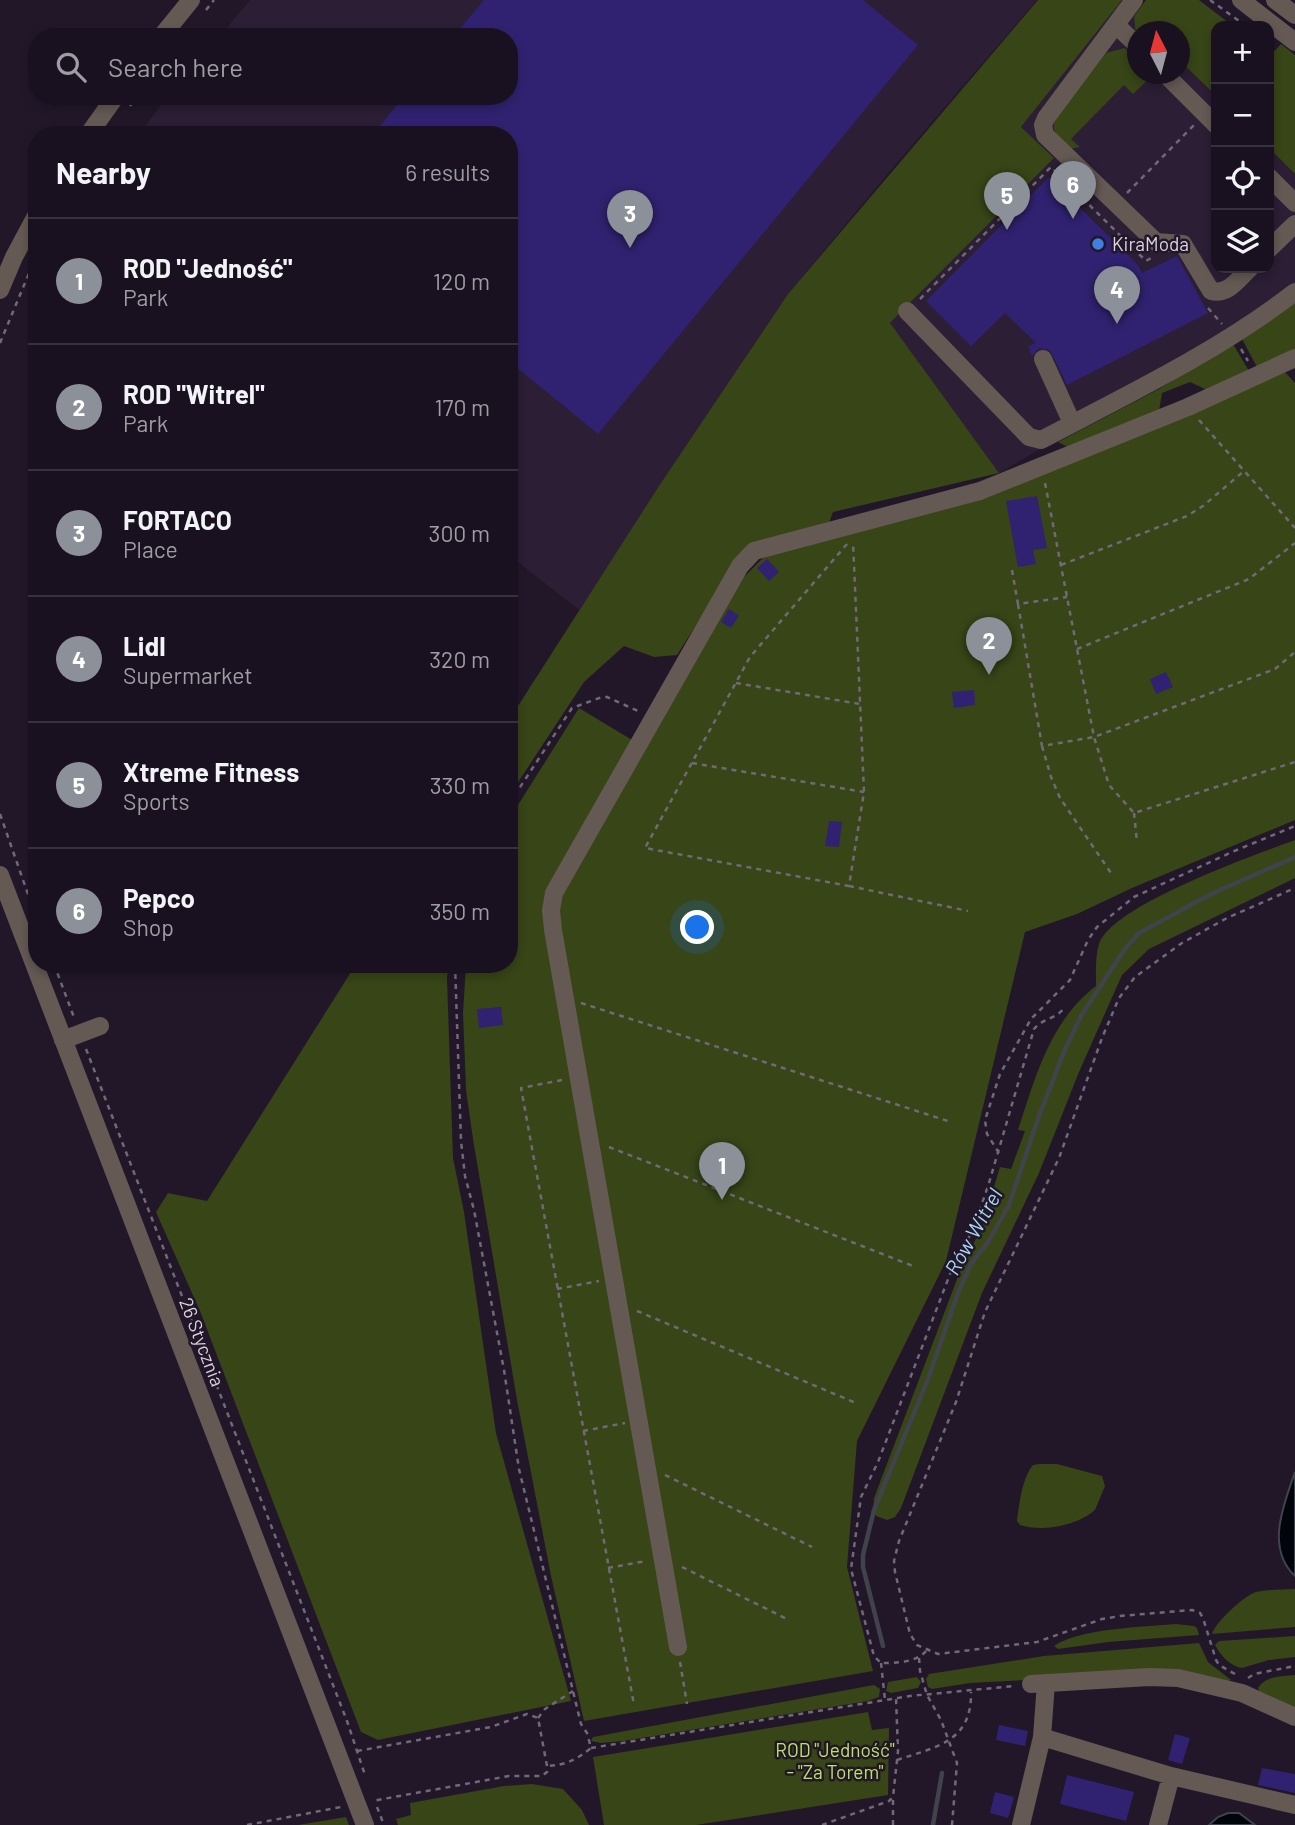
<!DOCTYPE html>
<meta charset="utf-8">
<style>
body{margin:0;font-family:Barlow,sans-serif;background:#261f2c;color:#f1f3f6}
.controls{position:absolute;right:21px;top:21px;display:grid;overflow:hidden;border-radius:14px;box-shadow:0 4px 10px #0003}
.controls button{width:63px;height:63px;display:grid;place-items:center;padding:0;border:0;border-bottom:2px solid #37313d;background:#19111f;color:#f1f3f6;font:35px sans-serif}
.compass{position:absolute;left:1127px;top:21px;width:63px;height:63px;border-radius:50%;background:#19111f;box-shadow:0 4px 10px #0003;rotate:354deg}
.you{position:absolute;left:698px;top:928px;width:24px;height:24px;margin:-18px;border:5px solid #fff;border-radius:50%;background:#1a73e8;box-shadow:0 0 0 10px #1a73e833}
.badge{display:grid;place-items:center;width:46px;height:46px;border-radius:50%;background:#8c9099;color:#fff;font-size:23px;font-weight:700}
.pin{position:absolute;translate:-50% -58px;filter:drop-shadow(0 2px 4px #0008)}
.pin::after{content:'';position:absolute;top:37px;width:24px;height:21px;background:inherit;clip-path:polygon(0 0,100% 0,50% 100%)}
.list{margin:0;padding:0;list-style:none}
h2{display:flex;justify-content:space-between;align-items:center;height:91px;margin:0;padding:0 28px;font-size:30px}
h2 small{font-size:23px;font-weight:400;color:#9f9da4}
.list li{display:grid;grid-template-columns:46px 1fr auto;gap:21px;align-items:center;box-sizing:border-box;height:126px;padding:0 28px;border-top:2px solid #37313d}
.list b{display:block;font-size:26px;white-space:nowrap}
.list p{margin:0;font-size:23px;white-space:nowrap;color:#9f9da4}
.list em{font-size:23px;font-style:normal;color:#9f9da4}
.icon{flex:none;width:38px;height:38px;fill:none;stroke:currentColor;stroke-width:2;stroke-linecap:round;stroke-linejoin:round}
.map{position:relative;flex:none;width:1295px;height:1825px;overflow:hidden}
.search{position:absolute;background:#19111f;box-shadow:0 4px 10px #0003;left:28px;top:28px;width:490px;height:77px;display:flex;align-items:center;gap:18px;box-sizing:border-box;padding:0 24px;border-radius:28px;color:#9f9da4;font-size:26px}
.panel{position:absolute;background:#19111f;box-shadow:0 4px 10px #0003;left:28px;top:126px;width:490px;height:847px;border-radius:28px}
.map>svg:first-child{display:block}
</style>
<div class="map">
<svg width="1295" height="1825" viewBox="0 0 1295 1825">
<rect width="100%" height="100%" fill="#211729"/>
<path fill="#2b1e35" d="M250 0H1037L885 177 788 294 579 610 509 555V135H138L168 96H509V37H219Z
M1120 2 1150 31 1138 32V74H1180V61L1216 97V268H1269V148L1295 174V301L999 473 889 324 1054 158 1021 127Z"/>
<path fill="#374517" d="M1038 0H1122L1021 127 1054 158 890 323 999 473 833 512 829 523 747 545 677 655 654 657 624 646 584 682 509 796V720L659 486 788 294Z
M1146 0H1199L1233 26H1216L1215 95 1180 61V32H1138L1136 36 1134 16Z
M1281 44 1295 55V174L1269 148V57Z
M1124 48 1137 56 1138 74H1150V78L1133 94 1124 85 1071 139 1080 147 1070 149C1060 139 1050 133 1055 119L1106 53Z
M1295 301V354L1257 367 1242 339Z
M1233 344 1249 371 1207 390 1190 382 1162 393 1159 411 1070 448 1058 442 1159 389Z
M1284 371 1295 383V820L1132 888 1077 914 1025 932 946 1261 857 1441 847 1567 873 1671 584 1721 551 1576 517 1400 473 1139 466 1090 463 1013 466 964H509V821L518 805 579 708 642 746 744 577 771 550 962 502Z
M1295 840V878L1149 949 1122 975 1079 1072 1039 1173 982 1293 901 1508 895 1517 887 1520 876 1516 873 1509 874 1498 959 1274 983 1224 1000 1167 1011 1169 1025 1131 1018 1130C1035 1078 1050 1021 1096 986 1096 973 1095 957 1099 944 1112 905 1255 855 1295 840Z
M356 964H449L447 978 453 1158 464 1212 496 1433 571 1701 378 1740 361 1732 200 1311 156 1212 168 1193 207 1201Z
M1039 1464H1057L1102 1476 1105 1486 1095 1510C1077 1526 1042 1532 1020 1525L1017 1521C1019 1505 1022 1478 1033 1465Z
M1295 1589V1627L1212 1634C1215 1623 1243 1596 1256 1592 1267 1589 1283 1590 1295 1589Z
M1176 1624 1194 1626 1197 1628 1199 1635 1108 1642 1058 1649 1054 1646C1080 1628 1144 1627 1176 1624Z
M1295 1636V1657L1269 1660 1242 1668C1230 1666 1221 1656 1215 1645L1219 1641Z
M1199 1643 1208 1662 1231 1680 1226 1682 1154 1673 970 1683 932 1689 928 1687 926 1679 929 1674 1044 1656Z
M1295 1675V1712L1260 1694 1258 1688C1265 1676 1282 1676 1295 1675Z
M917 1677 921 1682 918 1688 891 1693 886 1691 888 1682Z
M874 1685 880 1689 879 1697 868 1701 623 1741 601 1743 591 1741 593 1737Z
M868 1712 872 1730 889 1728 888 1795 696 1825H604L593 1757Z
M532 1784 563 1789 582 1810 589 1825H398L396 1819 411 1815 410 1803 504 1786Z
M346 1817 349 1825H298Z"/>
<path fill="#00050c" stroke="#41434c" stroke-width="2" d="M1295 1472V1576C1265 1548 1284 1504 1295 1472Z
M1228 1813H1239L1255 1825H1209L1218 1817Z"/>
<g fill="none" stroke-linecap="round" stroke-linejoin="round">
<path stroke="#41434c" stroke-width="4.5" d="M883 1646 863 1567V1555L874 1510 928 1379 958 1293 971 1264 988 1242 1009 1205 1039 1116 1066 1047 1081 1016 1124 950 1139 933 1211 894 1295 857
M933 1825 942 1773"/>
</g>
<path fill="#302270" d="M484 0H863L918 45 598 434 509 361V135H373L404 96H509V37H453Z
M1049 177 1138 265 1142 273 1177 256 1208 313 1067 385 1050 350 1039 348 1032 356 1028 346 1036 343 1005 313 971 346 926 301Z
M1037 496 1047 548 1033 550 1036 564 1018 567 1006 501Z
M767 559 779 572 769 581 757 568Z
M729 609 739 616 731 628 721 622Z
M1166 672 1173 687 1156 694 1150 679Z
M974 690 975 705 954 708 952 692Z
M829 821 842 822 839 847 825 846Z
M501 1007 503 1025 479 1028 477 1009Z
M999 1725 1028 1731 1025 1746 996 1740Z
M1175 1734 1190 1738 1182 1764 1168 1760Z
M1262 1768 1295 1774V1793L1258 1785Z
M1067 1775 1134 1792 1126 1821 1060 1804Z
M995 1792 1014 1797 1008 1818 990 1813Z"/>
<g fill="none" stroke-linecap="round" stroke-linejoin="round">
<path stroke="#716978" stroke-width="2.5" stroke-dasharray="5 5" stroke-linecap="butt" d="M1210 0 1246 26
M206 10 214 0
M1269 45V51
M130 106 138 96
M1127 193 1194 125
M920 299 1051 167 1146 261 1151 258
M1208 308 1222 324
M0 343 37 254
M1241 349 1248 361
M1199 420 1295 528
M1045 483 1094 737 1109 785 1134 813 1295 762
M847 544 750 657 645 848 849 886 864 792 853 542
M1061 565 1187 516 1203 506 1244 471
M1012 570 1018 604 1067 597
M1018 604 1042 746 1094 737 1275 669 1295 652
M1077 649 1249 579 1295 543
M736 683 860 704
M1042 746 1051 777 1060 798 1113 876
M692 763 864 792
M509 804 572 708 602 697H607L638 711
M1134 813 1137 842
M0 814 37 920
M849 886 968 911
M54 964 75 1020
M455 964 461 1141 465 1176 474 1210 504 1370 519 1469 581 1724 587 1733 591 1748C576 1760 566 1765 547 1766
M581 1003 951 1122
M86 1049 347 1721 365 1775
M562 1080 521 1088 634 1705
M609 1147 913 1266
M999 1153 987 1134 985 1120 1000 1074 1031 1019 1070 980 1088 940 1097 927 1134 897 1232 852 1295 826
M557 1289 599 1281
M637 1311 856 1403
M583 1431 625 1423
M665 1475 812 1547
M682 1567 789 1620
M608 1568 646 1561
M926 1651C916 1663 895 1663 881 1663L874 1656 851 1569 861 1497 878 1462 955 1261 973 1230 989 1183 1034 1029C1043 1018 1056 1019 1064 1008
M919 1658 920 1671 927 1695 941 1720 957 1763 952 1825
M680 1662 687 1704
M881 1663 885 1700
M1235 1674 1219 1665 1216 1660 1203 1618 1200 1613 1192 1610 1120 1616 1102 1619 1037 1642 938 1654 917 1645 910 1634 895 1572 894 1561 899 1541 956 1402 985 1312 1059 1158 1102 1038 1119 998 1135 977 1182 943 1227 918 1295 888
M1248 1678 1254 1674 1295 1666
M538 1718 545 1709 573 1691
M591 1748 910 1696 1014 1686
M357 1751 491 1727 527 1714 538 1718 547 1766V1772L542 1776H509L372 1801
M897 1760C936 1747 972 1742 971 1692
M377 1807 384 1825
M247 1825 341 1807
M822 1825 889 1801 893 1797 898 1751 896 1698
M893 1825V1798"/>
<path stroke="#645953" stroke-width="18" d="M1134 0 1046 118 1043 125 1045 135 1156 242 1183 244 1211 291C1229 295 1238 279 1250 268
M1241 0 1295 42
M1275 0 1295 15
M1116 25 1138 46
M161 37 191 0
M1165 74 1216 125
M88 135 116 96
M1269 177 1295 203
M1269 249 1295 224
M0 290 14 257 37 214
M907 311 1029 437 1041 440C1127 395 1217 352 1295 292
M1043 359 1072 423
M0 875 365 1825
M63 1040 100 1026
M678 1647 553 930 551 910 554 893 740 566 754 551 980 491 1188 407 1295 358
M1031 1684 1149 1677 1178 1678 1242 1693 1295 1717
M1042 1737 1171 1776 1295 1805
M1021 1825 1042 1737 1046 1683
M1158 1825 1171 1776"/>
</g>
<circle fill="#3f7fe0" stroke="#211729" stroke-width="2.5" cx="1098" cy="244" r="7"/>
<g text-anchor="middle" stroke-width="5" stroke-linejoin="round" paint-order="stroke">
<g font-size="19" fill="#dad3e0" stroke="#211729" text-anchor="start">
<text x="1112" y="251">KiraModa</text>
</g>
<g font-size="19" fill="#dad3e0" stroke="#211729">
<text transform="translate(202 1342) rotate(69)" y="7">26 Stycznia</text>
</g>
<g font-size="19" fill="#bce365" stroke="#211729">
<text x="835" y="1757">ROD "Jedność"<tspan x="835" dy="22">- "Za Torem"</tspan></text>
</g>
<g font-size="21" font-style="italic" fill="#a7d5f2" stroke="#211729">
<text transform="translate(974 1232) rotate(-61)" y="7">Rów Witrel</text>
</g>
</g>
</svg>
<div class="controls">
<button>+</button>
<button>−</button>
<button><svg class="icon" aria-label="locate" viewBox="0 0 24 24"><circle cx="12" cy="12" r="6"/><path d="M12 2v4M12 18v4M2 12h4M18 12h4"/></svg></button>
<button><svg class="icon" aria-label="layers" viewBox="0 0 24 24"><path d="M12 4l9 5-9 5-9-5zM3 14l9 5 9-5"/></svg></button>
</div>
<svg class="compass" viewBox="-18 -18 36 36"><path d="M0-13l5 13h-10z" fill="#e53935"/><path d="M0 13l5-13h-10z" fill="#9f9da4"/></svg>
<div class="you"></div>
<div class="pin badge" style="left:722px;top:1200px">1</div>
<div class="pin badge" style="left:989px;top:675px">2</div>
<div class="pin badge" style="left:630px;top:248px">3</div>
<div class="pin badge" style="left:1117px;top:324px">4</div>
<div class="pin badge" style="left:1007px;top:230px">5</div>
<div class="pin badge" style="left:1073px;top:219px">6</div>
<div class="search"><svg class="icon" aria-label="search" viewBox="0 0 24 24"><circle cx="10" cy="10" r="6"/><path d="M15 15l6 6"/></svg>Search here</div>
<section class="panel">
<h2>Nearby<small>6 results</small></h2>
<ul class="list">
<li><span class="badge">1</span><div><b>ROD &quot;Jedność&quot;</b><p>Park</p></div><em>120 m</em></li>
<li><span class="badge">2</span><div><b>ROD &quot;Witrel&quot;</b><p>Park</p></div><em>170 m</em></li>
<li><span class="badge">3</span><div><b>FORTACO</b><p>Place</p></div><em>300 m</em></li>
<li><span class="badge">4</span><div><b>Lidl</b><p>Supermarket</p></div><em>320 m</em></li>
<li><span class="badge">5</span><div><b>Xtreme Fitness</b><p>Sports</p></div><em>330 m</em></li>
<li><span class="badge">6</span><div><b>Pepco</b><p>Shop</p></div><em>350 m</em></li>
</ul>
</section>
</div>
